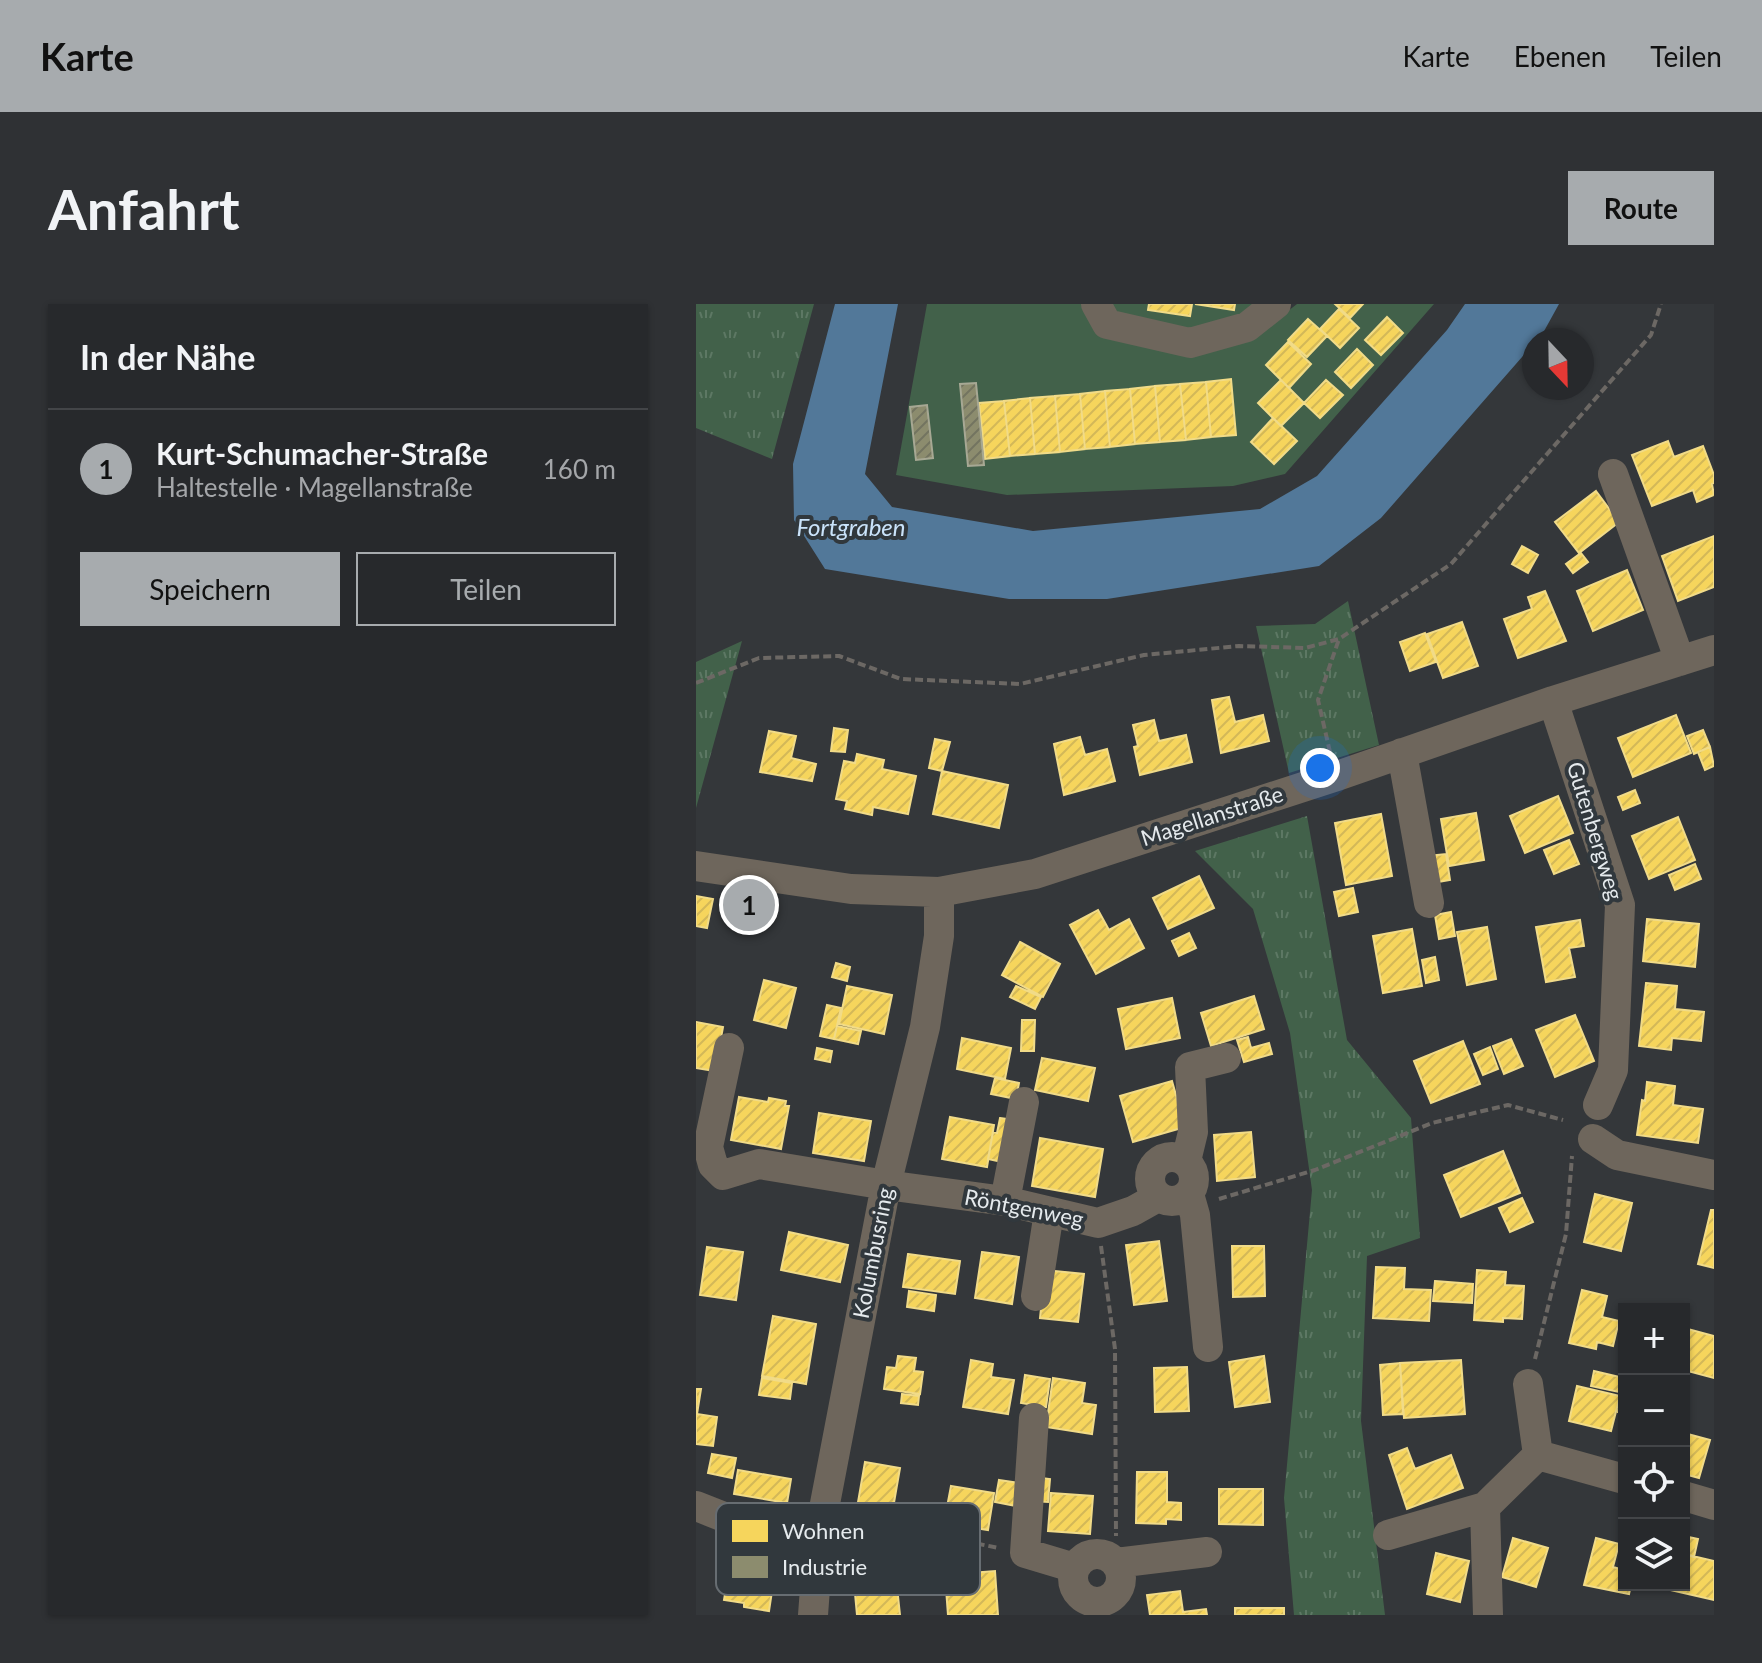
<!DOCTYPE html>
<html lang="de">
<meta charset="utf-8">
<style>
body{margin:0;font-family:Lato,sans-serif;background:#2f3134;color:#f1f3f6}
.controls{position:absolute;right:24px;bottom:24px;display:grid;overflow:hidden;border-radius:0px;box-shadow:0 2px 6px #0004}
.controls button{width:72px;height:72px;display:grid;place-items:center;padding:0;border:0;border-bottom:2px solid #434548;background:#27292c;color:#f1f3f6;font:40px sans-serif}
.compass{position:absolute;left:826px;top:24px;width:72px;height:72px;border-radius:50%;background:#27292c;box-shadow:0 2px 6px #0004;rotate:158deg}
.you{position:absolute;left:624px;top:464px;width:28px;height:28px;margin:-20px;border:6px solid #fff;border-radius:50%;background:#1a73e8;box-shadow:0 0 0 12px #1a73e833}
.badge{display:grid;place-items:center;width:52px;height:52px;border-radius:50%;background:#a7abae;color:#111;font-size:26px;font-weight:700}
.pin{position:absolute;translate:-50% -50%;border:4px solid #fff;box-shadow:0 2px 8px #0006}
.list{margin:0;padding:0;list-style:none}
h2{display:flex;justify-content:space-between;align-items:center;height:104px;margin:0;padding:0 32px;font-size:34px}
h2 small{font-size:26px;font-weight:400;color:#a4a6a9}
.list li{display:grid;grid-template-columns:52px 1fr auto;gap:24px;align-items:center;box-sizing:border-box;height:120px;padding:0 32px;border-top:2px solid #434548}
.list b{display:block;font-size:30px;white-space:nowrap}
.list p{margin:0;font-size:26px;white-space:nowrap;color:#a4a6a9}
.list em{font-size:26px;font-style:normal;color:#a4a6a9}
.actions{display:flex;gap:16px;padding:24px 32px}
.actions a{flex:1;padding:18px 0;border:2px solid #a7abae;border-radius:0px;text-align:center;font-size:28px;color:#a7abae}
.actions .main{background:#a7abae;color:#111}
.icon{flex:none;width:44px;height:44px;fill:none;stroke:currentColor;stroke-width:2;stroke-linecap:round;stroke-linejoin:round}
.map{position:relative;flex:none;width:1018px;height:1311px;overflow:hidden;border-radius:0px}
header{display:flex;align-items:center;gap:48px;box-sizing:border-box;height:112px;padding:0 40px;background:#a7abae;color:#111}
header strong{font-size:38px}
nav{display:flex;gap:44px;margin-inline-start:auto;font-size:28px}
.intro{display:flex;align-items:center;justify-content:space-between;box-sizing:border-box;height:192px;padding:0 48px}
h1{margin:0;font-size:56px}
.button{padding:20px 36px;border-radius:0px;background:#a7abae;color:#111;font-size:28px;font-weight:700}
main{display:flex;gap:48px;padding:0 48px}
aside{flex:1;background:#27292c;border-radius:0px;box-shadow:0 2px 6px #0004}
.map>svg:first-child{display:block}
</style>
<header>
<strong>Karte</strong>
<nav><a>Karte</a><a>Ebenen</a><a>Teilen</a></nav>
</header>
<div class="intro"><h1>Anfahrt</h1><a class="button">Route</a></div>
<main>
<aside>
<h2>In der Nähe<small></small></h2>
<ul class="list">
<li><span class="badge">1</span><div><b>Kurt-Schumacher-Straße</b><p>Haltestelle · Magellanstraße</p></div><em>160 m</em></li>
</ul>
<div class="actions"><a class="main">Speichern</a><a>Teilen</a></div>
</aside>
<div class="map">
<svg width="1018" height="1311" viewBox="0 0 1018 1311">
<defs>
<pattern id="grass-tufts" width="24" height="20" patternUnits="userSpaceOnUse" patternTransform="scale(2)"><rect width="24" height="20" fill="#42614a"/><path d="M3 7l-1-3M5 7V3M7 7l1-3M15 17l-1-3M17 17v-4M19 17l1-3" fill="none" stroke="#5d7864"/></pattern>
<pattern id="homes-hatch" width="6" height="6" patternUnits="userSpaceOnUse" patternTransform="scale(2)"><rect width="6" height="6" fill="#f6d55c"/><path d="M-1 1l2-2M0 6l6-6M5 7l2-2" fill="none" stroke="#d3b858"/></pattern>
<pattern id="industry-hatch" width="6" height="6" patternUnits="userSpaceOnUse" patternTransform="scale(2)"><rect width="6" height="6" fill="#8c8c6e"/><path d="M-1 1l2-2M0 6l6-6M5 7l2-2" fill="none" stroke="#737460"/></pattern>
</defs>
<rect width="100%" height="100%" fill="#34373a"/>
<path fill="url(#grass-tufts)" d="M0 0H118L76 155 0 124Z
M652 297 683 441 593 469 560 322 619 320Z
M46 337 0 504V358Z
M611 512 651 736 715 814 724 934 671 952 665 1117 689 1311H598L588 1194 616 886 594 729 557 605 499 547Z"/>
<path fill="#42614a" d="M231 0H385L404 29 556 35 601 0H738L589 170 537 182 311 191 200 171Z
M409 0H565L547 14 494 30 416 11Z"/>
<path fill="#527899" d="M139 0H202L169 170 196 203 337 227 564 205 621 172 751 26 769 0H863L847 29 685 214 623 262 411 295H313L129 265 98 216 97 160Z"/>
<path fill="url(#homes-hatch)" stroke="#f1db88" stroke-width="2" d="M453 0H496L494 12 452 6Z
M499 0H539L538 6Z
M639 0H667L654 14Z
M643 5 663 24 644 44 624 25Z
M691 13 707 29 685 51 669 36Z
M612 15 631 32 611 53 592 36Z
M592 38 615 60 593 84 570 61Z
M661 45 677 61 655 84 639 68Z
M535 75 540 131 515 133 510 78Z
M585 76 608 99 585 122 562 99Z
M630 76 647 91 624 114 608 99Z
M510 78 515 133 490 136 484 80Z
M484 80 490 136 464 138 459 82Z
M459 82 464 138 439 140 434 85Z
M434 85 439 140 414 143 409 87Z
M409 87 414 143 389 145 384 90Z
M384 90 389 145 364 148 359 92Z
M359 92 364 148 339 150 334 94Z
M334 94 339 150 314 152 308 97Z
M308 97 314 152 289 155 283 99Z
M577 114 601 137 578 160 555 138Z
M972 137 978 153 1007 142 1018 171V179L1016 180 1018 191 1001 198 997 186 956 202 936 151Z
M900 187 923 218 883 249 859 218Z
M1018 232V283L982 297 966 252Z
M826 242 842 251 832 269 816 260Z
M885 249 892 258 877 269 870 260Z
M931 266 947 306 897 327 881 287Z
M849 287 870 337 822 354 808 315 836 305 832 293Z
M766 318 782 362 747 374 731 330Z
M729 329 740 358 714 367 704 338Z
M533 393 539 418 567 411 573 437 525 449 516 396Z
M980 411 995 449 937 473 922 434Z
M458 416 463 437 490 431 496 458 444 471 438 443 442 442 437 421Z
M138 424 152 426 149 448 135 447Z
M1007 426 1014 443 998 450 991 432Z
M73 427 100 432 95 454 120 460 116 477 64 468Z
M384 433 389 451 411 445 419 477 368 491 358 440Z
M239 435 254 438 246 467 233 464Z
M1014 443 1018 462 1009 466 1002 448Z
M161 450 188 456 186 465 220 472 212 510 177 503 176 511 149 505 151 497 140 495 148 457 159 459Z
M246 467 312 481 303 524 237 510Z
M939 486 944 499 927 506 922 493Z
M862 492 877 529 829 549 814 512Z
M780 509 788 556 753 562 745 515Z
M685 510 696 572 650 581 639 519Z
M982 513 999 556 953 575 936 532Z
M873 536 883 560 858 570 848 546Z
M750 550 754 576 736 579 732 552Z
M999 560 1005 575 979 586 973 571Z
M503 572 518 604 472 625 457 594Z
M657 584 662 608 643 612 638 588Z
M0 592 17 595 11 624 0 622Z
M402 606 413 626 433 615 448 644 400 670 374 621Z
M755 608 759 632 743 635 739 611Z
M951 615 1003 620 999 663 947 657Z
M884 616 888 642 873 644 879 673 850 678 840 623Z
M791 623 800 675 771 681 761 628Z
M716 625 726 682 687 689 677 632Z
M493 629 500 644 483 652 476 637Z
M324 638 364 660 347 693 306 671Z
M739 653 743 676 730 679 726 656Z
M140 659 154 663 151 677 136 673Z
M68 676 100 684 90 724 58 716Z
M950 679 981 682 979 705 1008 708 1005 737 976 734 975 746 943 742Z
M151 682 196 691 188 730 143 720Z
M320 682 345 693 339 705 314 693Z
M558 692 568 725 515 742 505 709Z
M476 694 484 734 430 745 422 705Z
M131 701 145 704 138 735 124 732Z
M879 711 898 757 859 773 840 726Z
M326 716H339L338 747H325Z
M0 718 27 723 19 767 0 764Z
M141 722 165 727 162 740 138 735Z
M552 733 555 744 573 739 576 750 548 758 541 736Z
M266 734 315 744 309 775 261 765Z
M815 735 827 762 808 770 797 742Z
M767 737 784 780 735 799 718 757Z
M794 743 802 765 787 771 778 750Z
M121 744 136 747 134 758 119 755Z
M346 754 399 764 392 797 339 786Z
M299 774 323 779 320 795 295 790Z
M476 777 489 823 437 838 424 792Z
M951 778 979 782 977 801 1007 805 1002 839 941 831 946 796 949 797Z
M43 793 72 798 73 794 90 797 89 802H93L85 845 35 836Z
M123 809 175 817 168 857 117 849Z
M254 813 298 821 291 863 246 855Z
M304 814 319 816 311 859 292 855 297 828 301 829Z
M555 828 559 873 521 877 518 831Z
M344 834 407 845 399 893 336 882Z
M807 847 824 889 765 913 748 871Z
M899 890 936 899 925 947 888 938Z
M826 894 837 918 814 928 803 904Z
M1015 906H1018V964L1002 960Z
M93 928 152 941 144 978 85 966Z
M463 937 471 997 438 1001 430 941Z
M536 942H568L569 992 537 993Z
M11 943 47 948 40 996 4 991Z
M286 948 323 953 316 1000 279 994Z
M212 950 264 957 259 990 207 983Z
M680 963 709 964 708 985 735 986 733 1017 677 1014Z
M349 966 388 970 382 1018 344 1014Z
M781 966 810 968 809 981 828 982 826 1015 807 1014V1018L778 1016Z
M739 977 777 980 776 999 737 997Z
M886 986 911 992 906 1013 923 1017 917 1042 901 1038 900 1045 873 1039Z
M213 987 240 991 238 1007 211 1003Z
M77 1012 120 1020 110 1080 66 1072Z
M988 1024 1018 1032V1074L988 1066Z
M202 1052 220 1054 218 1067 227 1068 224 1090 188 1085 191 1063 200 1064Z
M568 1052 574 1098 539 1103 533 1058Z
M275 1056 297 1060 295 1073 318 1076 312 1110 267 1103Z
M765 1056 769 1110 708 1114 704 1059Z
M704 1059 707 1110 687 1111 684 1061Z
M491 1063 493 1107 459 1108 458 1064Z
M898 1067 928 1074V1089L895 1082Z
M329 1071 354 1075 350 1103 325 1099Z
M66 1074 96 1079 94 1095 63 1091Z
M357 1074 389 1079 386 1099 400 1101 396 1130 350 1123Z
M881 1082 924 1092 915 1127 873 1117Z
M0 1085H5L1 1110 21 1113 17 1142 0 1140Z
M927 1089H928V1110L922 1108Z
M206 1090 223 1092 222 1101 205 1099Z
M988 1129 1014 1136 1003 1174 988 1170Z
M711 1144 719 1165 755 1151 767 1184 711 1205 693 1151Z
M16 1150 40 1154 36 1174 12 1169Z
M169 1158 204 1164 196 1210 161 1204Z
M42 1166 95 1175 91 1199 38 1190Z
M441 1168H471V1198L485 1199V1216L470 1215V1220L440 1219Z
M338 1173 354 1175 352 1198 336 1197Z
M303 1176 324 1179 320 1202 299 1198Z
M255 1182 298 1189 292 1226 248 1219Z
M523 1185H567V1221L523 1220Z
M355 1189 397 1192 394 1230 352 1227Z
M988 1232 1002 1235 998 1253 988 1250Z
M817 1234 852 1244 840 1283 806 1273Z
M900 1234 923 1240 917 1263 928 1266V1281H935L933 1290 888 1281Z
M740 1249 773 1257 764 1298 731 1290Z
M55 1250 81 1254 73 1307 48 1303V1299L28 1296 32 1273 51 1276Z
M988 1250 1018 1257V1296L970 1285 971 1281H988Z
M199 1264 204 1311H161L157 1268Z
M299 1267 302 1311H252L249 1271Z
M484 1287 487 1308 510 1305 511 1311H454L451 1291Z
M539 1304H588V1311H539Z"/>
<path fill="url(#industry-hatch)" stroke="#a7a894" stroke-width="2" d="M280 79 288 161 272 162 264 80Z
M231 101 237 154 220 156 214 103Z"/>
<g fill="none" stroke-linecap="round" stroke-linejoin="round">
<path stroke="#6c6864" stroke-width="4" stroke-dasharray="8 4" stroke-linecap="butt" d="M0 379 63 354 143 352 205 375 324 380 448 351 543 342 609 344 643 335 755 260 955 31 965 0
M634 448 622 396 643 335
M523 895 619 866 736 819 812 801 867 816
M405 942 419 1045 420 1232
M839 1055 870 930 876 852
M149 1233 263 1236 303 1244"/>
<path stroke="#6e665c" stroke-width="30" d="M400 0 411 20 494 39 551 23 580 0
M917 170 984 357
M857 397 924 601 917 766 902 801
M706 449 733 599
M0 562 155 585 243 588 339 570 641 472 857 397 1018 346
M33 744 12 843 17 861 27 871 63 860 190 881 309 897 402 919 437 907 462 893
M897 835 921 851 1018 871
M454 875a22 22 0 1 1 44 0a22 22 0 1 1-44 0Z
M490 857 497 828 494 763 530 754
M493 890 499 911 512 1043
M309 897 328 798
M340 992 353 908
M832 1080 842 1151 928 1175
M338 1114 329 1249 379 1264
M988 1192 1018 1201
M0 1202 33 1215 123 1231
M789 1203 792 1311
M692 1231 789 1203 842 1151
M377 1274a24 24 0 1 1 48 0a24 24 0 1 1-48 0Z
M420 1259 511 1248
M117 1311 123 1231 190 881 229 723 243 632V588"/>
</g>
<g text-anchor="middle" stroke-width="8" stroke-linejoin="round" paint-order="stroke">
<g font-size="22" fill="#e5eaed" stroke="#31383d">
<text transform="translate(516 512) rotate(-18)" y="8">Magellanstraße</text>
<text transform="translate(899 527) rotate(73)" y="8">Gutenbergweg</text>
<text transform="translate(328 904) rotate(11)" y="8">Röntgenweg</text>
<text transform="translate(177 949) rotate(-79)" y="8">Kolumbusring</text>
</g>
<g font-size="24" font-style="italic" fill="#cae3fa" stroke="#31383d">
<text x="155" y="232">Fortgraben</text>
</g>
</g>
<rect x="20" y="1199" width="264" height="92" rx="12" fill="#31383d" stroke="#676d72" stroke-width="2"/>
<rect x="36" y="1216" width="36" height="22" fill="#f6d55c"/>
<rect x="36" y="1252" width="36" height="22" fill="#8c8c6e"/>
<g font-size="22" fill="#e5eaed">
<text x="86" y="1235">Wohnen</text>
<text x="86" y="1271">Industrie</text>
</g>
</svg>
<div class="controls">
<button>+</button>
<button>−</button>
<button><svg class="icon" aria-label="locate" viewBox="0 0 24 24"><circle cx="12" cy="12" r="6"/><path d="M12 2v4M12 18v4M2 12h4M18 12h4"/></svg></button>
<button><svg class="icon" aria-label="layers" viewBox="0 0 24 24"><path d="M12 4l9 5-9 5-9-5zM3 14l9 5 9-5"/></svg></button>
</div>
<svg class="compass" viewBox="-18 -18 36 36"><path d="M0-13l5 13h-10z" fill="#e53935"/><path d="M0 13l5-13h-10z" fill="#a4a6a9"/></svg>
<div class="you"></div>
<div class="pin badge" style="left:53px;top:601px">1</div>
</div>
</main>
